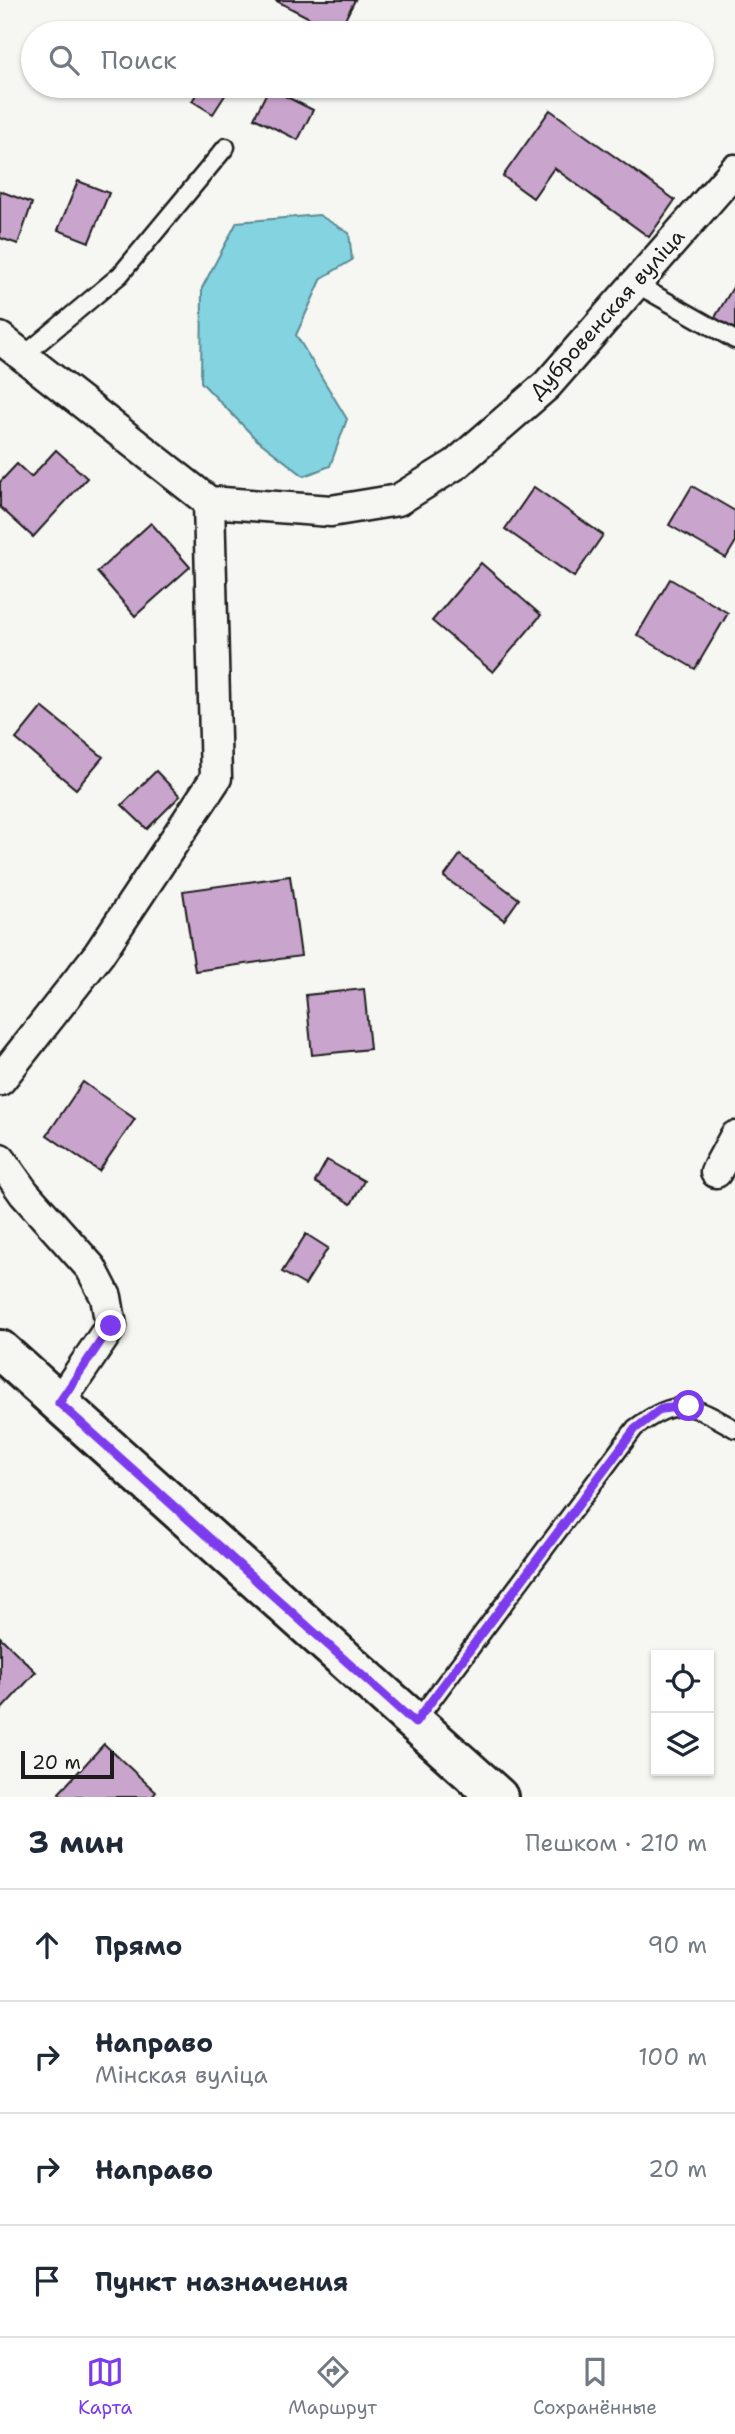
<!DOCTYPE html>
<html lang="ru">
<meta charset="utf-8">
<style>
body{margin:0;font-family:"Shantell Sans",sans-serif;background:#f2f2f3;color:#1f2937}
.controls{position:absolute;right:21px;bottom:21px;display:grid;overflow:hidden;border-radius:0px;box-shadow:0 2px 5px #0004}
.controls button{width:63px;height:63px;display:grid;place-items:center;padding:0;border:0;border-bottom:2px solid #e0e1e3;background:#fff;color:#1f2937;font:35px sans-serif}
.scale{position:absolute;left:21px;bottom:18px;width:93px;box-sizing:border-box;padding-left:7px;border:4px solid #1c1c1c;border-top:0;font-size:19px;line-height:24px;white-space:nowrap;color:#1c1c1c;-webkit-text-stroke:5px #f6f6f2;paint-order:stroke}
.stop{position:absolute;width:21px;height:21px;margin:-16px;border:5px solid #7c3aed;border-radius:50%;background:#fff}
.stop.end{background:#7c3aed;border-color:#fff;box-shadow:0 2px 7px #0008}
.list{margin:0;padding:0;list-style:none}
h2{display:flex;justify-content:space-between;align-items:center;height:91px;margin:0;padding:0 28px;font-size:30px}
h2 small{font-size:23px;font-weight:400;color:#747a83}
.list li{display:grid;grid-template-columns:46px 1fr auto;gap:21px;align-items:center;box-sizing:border-box;height:112px;padding:0 28px;border-top:2px solid #e0e1e3}
.list b{display:block;font-size:26px;white-space:nowrap}
.list p{margin:0;font-size:23px;white-space:nowrap;color:#747a83}
.list em{font-size:23px;font-style:normal;color:#747a83}
.icon{flex:none;width:38px;height:38px;fill:none;stroke:currentColor;stroke-width:2;stroke-linecap:round;stroke-linejoin:round}
.map{position:relative;flex:none;width:735px;height:1797px;overflow:hidden}
.search{position:absolute;background:#fff;box-shadow:0 2px 5px #0004;left:21px;right:21px;top:21px;height:77px;display:flex;align-items:center;gap:18px;box-sizing:border-box;padding:0 24px;border-radius:38px;color:#747a83;font-size:26px}
.sheet{height:539px;background:#fff}
nav{display:flex;justify-content:space-around;align-items:center;box-sizing:border-box;height:98px;border-top:2px solid #e0e1e3;background:#fff;font-size:19px;color:#747a83}
nav a{display:grid;justify-items:center;gap:4px}
nav .on{color:#7c3aed}
.map>svg:first-child{display:block}
</style>
<div class="map">
<svg width="735" height="1797" viewBox="0 0 735 1797">
<rect width="100%" height="100%" fill="#f6f6f2"/>
<filter id="ink" filterUnits="userSpaceOnUse"><feTurbulence type="fractalNoise" baseFrequency=".0143" numOctaves="2"/><feDisplacementMap in="SourceGraphic" scale="14" xChannelSelector="R" yChannelSelector="G"/><feConvolveMatrix kernelMatrix="1 2 1 2 8 2 1 2 1" color-interpolation-filters="sRGB"/></filter>
<g filter="url(#ink)">
<path fill="#84d3e1" stroke="#5a8a92" stroke-width="2" d="M319 215 349 233 352 260 322 278 296 335 347 419 330 466 304 476 256 439 201 382 202 288 237 222Z"/>
<path fill="#c9a4cd" stroke="#1c1c1c" stroke-width="2" d="M275 0H355L338 33Z
M202 86H231L213 114 192 101Z
M269 88 313 110 298 140 254 118Z
M550 110 675 200 649 237 554 168 533 198 503 176Z
M78 181 109 193 89 242 58 230Z
M0 191 32 203 18 244 0 238Z
M735 284V331L714 319Z
M56 450 87 478 33 537 0 507V482L17 464 31 477Z
M692 486 735 511V543L726 558 669 525Z
M534 487 603 535 574 577 505 529Z
M151 523 190 567 135 616 97 572Z
M481 563 541 615 493 672 432 621Z
M670 579 728 613 695 669 637 635Z
M42 707 103 757 76 789 16 739Z
M156 771 180 796 147 829 122 805Z
M460 855 519 899 504 920 444 877Z
M290 876 301 956 195 971 183 891Z
M364 989 370 1049 312 1055 306 995Z
M83 1082 135 1119 99 1171 47 1135Z
M327 1160 364 1181 351 1204 315 1182Z
M306 1234 328 1248 305 1285 282 1272Z
M0 1637 36 1672 0 1711Z
M104 1744 156 1792 152 1797H64L59 1793Z"/>
<g fill="none" stroke-linecap="round" stroke-linejoin="round">
<g stroke="#1c1c1c" stroke-width="21">
<path id="service" d="M636 284 735 340
M23 356 120 275 226 147
M415 1723 635 1428C678 1397 690 1403 735 1429"/>
</g>
<g stroke="#1c1c1c" stroke-width="35">
<path id="minor" d="M0 338 209 502 331 511 398 500 456 464 547 385 735 170
M0 1080 99 954 216 778 209 502
M0 1159 24 1193 91 1268 106 1297 111 1326 59 1403
M716 1172 735 1137"/>
</g>
<g stroke="#1c1c1c" stroke-width="44">
<path id="secondary" d="M0 1350 498 1797"/>
</g>
<use href="#service" stroke="#f6f6f2" stroke-width="16"/>
<use href="#minor" stroke="#f6f6f2" stroke-width="30"/>
<use href="#secondary" stroke="#f6f6f2" stroke-width="38"/>
</g>
</g>
<g fill="none" stroke-linecap="round" stroke-linejoin="round" filter="url(#ink)">
<path stroke="#7c3aed" stroke-width="9" d="M111 1326 59 1403 415 1723 635 1429 661 1409 689 1406"/>
</g>
<g text-anchor="middle" stroke-width="6" stroke-linejoin="round" paint-order="stroke">
<g font-size="21" fill="#1c1c1c" stroke="#f6f6f2">
<text transform="translate(607 314) rotate(-48)" y="7">Дубровенская вуліца</text>
</g>
</g>
</svg>
<div class="controls">
<button><svg class="icon" aria-label="locate" viewBox="0 0 24 24"><circle cx="12" cy="12" r="6"/><path d="M12 2v4M12 18v4M2 12h4M18 12h4"/></svg></button>
<button><svg class="icon" aria-label="layers" viewBox="0 0 24 24"><path d="M12 4l9 5-9 5-9-5zM3 14l9 5 9-5"/></svg></button>
</div>
<div class="scale">20 m</div>
<div class="stop" style="left:689px;top:1406px"></div>
<div class="stop end" style="left:111px;top:1326px"></div>
<div class="search"><svg class="icon" aria-label="search" viewBox="0 0 24 24"><circle cx="10" cy="10" r="6"/><path d="M15 15l6 6"/></svg>Поиск</div>
</div>
<section class="sheet">
<h2>3 мин<small>Пешком · 210 m</small></h2>
<ul class="list">
<li><svg class="icon" aria-label="ahead" viewBox="0 0 24 24"><path d="M12 20V5M6 11l6-6 6 6"/></svg><div><b>Прямо</b></div><em>90 m</em></li>
<li><svg class="icon" aria-label="right" viewBox="0 0 24 24"><path d="M7 20v-9h11M14 6l5 5-5 5"/></svg><div><b>Направо</b><p>Мінская вуліца</p></div><em>100 m</em></li>
<li><svg class="icon" aria-label="right" viewBox="0 0 24 24"><path d="M7 20v-9h11M14 6l5 5-5 5"/></svg><div><b>Направо</b></div><em>20 m</em></li>
<li><svg class="icon" aria-label="arrive" viewBox="0 0 24 24"><path d="M6 21V4h12l-3 4 3 4H6"/></svg><div><b>Пункт назначения</b></div></li>
</ul>
</section>
<nav>
<a class="on"><svg class="icon" aria-label="map" viewBox="0 0 24 24"><path d="M3 6l6-2 6 2 6-2v14l-6 2-6-2-6 2zM9 4v14M15 6v14"/></svg>Карта</a>
<a><svg class="icon" aria-label="directions" viewBox="0 0 24 24"><path d="M12 3l9 9-9 9-9-9zM9 14v-3h6M13 9l2 2-2 2"/></svg>Маршрут</a>
<a><svg class="icon" aria-label="saved" viewBox="0 0 24 24"><path d="M7 4h10v16l-5-4-5 4z"/></svg>Сохранённые</a>
</nav>
